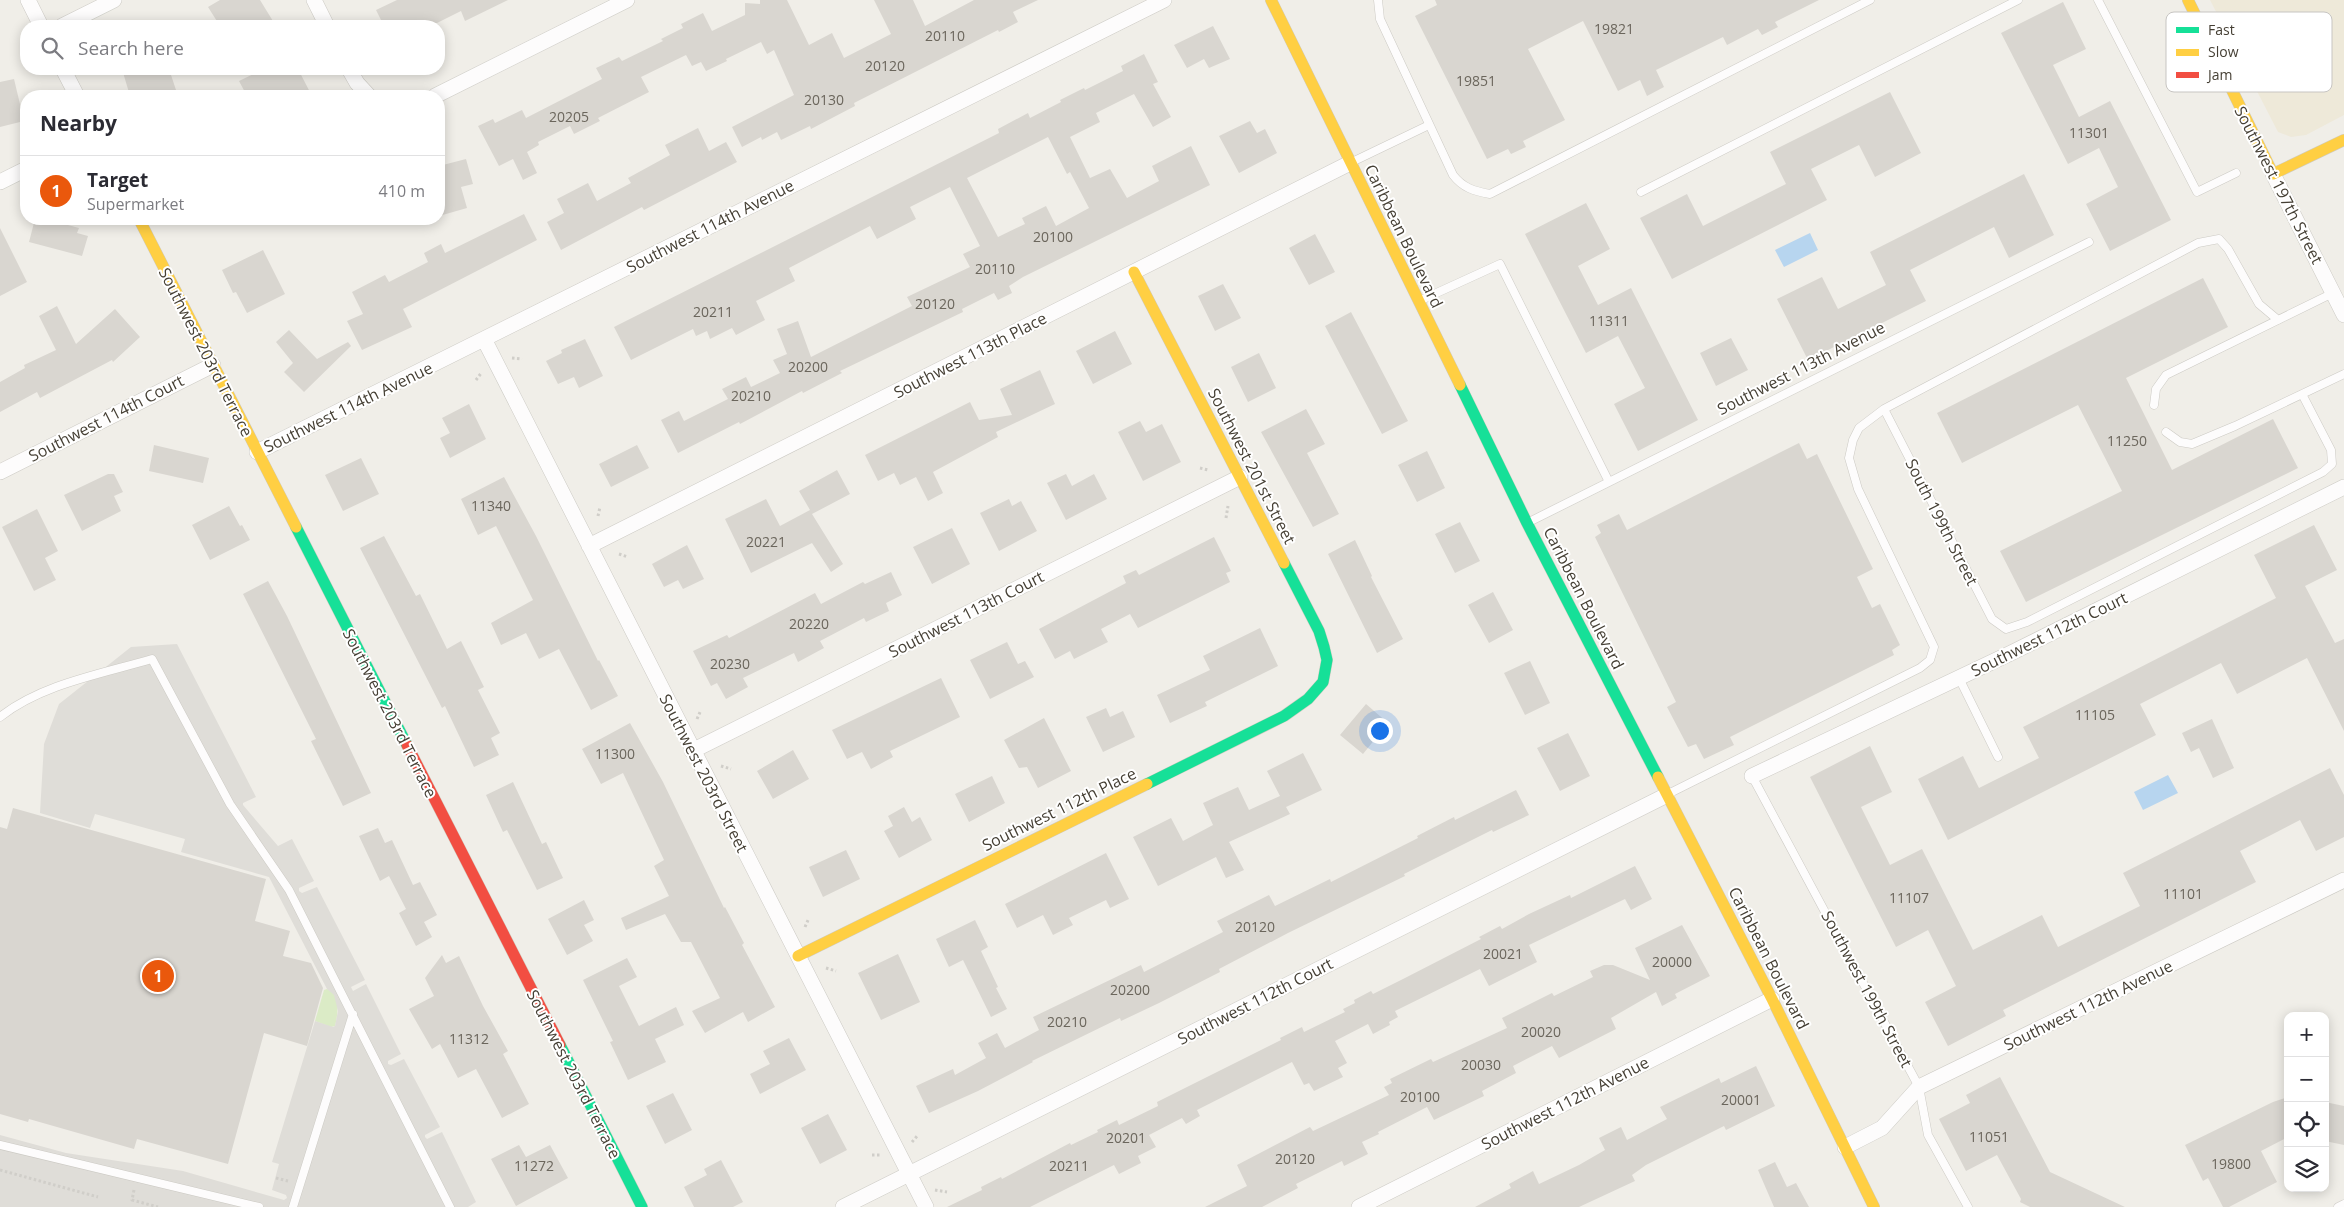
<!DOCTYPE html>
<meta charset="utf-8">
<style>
body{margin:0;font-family:"Open Sans",sans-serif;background:#f2f2f3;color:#2b2b33}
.controls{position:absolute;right:15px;bottom:15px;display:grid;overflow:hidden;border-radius:10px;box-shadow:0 2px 12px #0003}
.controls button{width:45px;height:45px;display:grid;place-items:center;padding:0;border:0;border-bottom:1px solid #e1e1e2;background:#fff;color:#2b2b33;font:25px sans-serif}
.you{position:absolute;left:1379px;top:730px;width:18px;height:18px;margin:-12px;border:4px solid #fff;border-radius:50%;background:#1a73e8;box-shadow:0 0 0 8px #1a73e833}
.badge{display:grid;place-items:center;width:32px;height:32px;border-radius:50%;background:#ea580c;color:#fff;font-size:16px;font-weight:700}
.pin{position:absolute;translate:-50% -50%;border:2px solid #fff;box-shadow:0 1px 5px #0006}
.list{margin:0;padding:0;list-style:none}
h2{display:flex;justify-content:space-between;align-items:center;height:65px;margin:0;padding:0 20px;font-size:21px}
h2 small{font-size:16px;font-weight:400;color:#7c7c81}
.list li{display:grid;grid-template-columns:32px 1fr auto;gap:15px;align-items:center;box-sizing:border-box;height:70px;padding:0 20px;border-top:1px solid #e1e1e2}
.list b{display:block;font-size:19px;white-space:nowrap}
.list p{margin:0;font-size:16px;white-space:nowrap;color:#7c7c81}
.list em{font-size:16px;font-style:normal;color:#7c7c81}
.icon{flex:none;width:28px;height:28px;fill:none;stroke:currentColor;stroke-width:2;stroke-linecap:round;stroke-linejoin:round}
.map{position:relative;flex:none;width:2344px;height:1207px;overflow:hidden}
.search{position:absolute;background:#fff;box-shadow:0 2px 12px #0003;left:20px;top:20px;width:425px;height:55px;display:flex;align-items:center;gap:12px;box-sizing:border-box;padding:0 18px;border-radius:20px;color:#7c7c81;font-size:19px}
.panel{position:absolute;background:#fff;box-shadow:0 2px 12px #0003;left:20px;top:90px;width:425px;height:135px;border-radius:20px}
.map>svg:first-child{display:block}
</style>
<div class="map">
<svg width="2344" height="1207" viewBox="0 0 2344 1207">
<rect width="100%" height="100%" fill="#f0eee8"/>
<path fill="#eee9d9" d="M2210 0H2344V115L2306 135 2291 137 2278 132Z"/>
<path fill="#dbebc6" d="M327 989C341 994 338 1014 335 1026L331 1027 315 1021 324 990Z"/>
<path fill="#dfddd8" d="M177 644 256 797 243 803V805L278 846 292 839 314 881 299 888V891L302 893 317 887 365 980 351 987 353 991 366 984 401 1054 388 1061V1064L391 1065 404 1059 440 1127 425 1135V1137L427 1139 442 1132 476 1202 468 1207H0V1135L66 1153 183 1171 284 1200 287 1198 286 1195 272 1190 279 1164 272 1162 315 1021 333 1027 335 1026 338 1011 334 995 327 989 269 877 181 852 185 839 95 814 90 828 40 813 44 744 59 704 131 647Z"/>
<path fill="#b7d5ef" d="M1810 233 1818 250 1784 267 1775 250Z
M2168 775 2178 793 2143 810 2134 792Z"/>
<path fill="#d9d6d0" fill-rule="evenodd" d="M220 0H260L276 26H220L208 7Z
M397 0H508L465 21 461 11 431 26H384L376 10Z
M760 0H787L809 45 832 33 844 58 891 34 874 0H913L925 26 974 0H1038L1013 12 1018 22 999 32 998 30 854 103 855 106 811 129 810 126 781 140 777 132 762 140 761 137 742 147 732 127 794 95 774 50 767 54 761 42 726 59 727 61 706 71 701 62 692 66 686 55 641 77 649 92 598 118 600 121 574 134 570 126 538 142 539 145 527 152 537 173 523 180 513 159 499 166 478 126 493 119 495 123 522 110 526 118 602 79 596 68 619 57 622 61 663 41 661 39 683 28 681 24 703 13 712 31 745 15V3L760 4Z
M1435 0H1819L1775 22 1778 27 1762 35 1758 29 1727 45 1723 37 1656 70 1664 87 1647 96 1640 80 1618 91 1583 21 1528 49 1565 120 1523 141 1526 147 1511 154 1508 149 1487 159 1415 16 1437 5Z
M2063 2 2086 49 2053 65 2079 117 2110 101 2171 220 2110 251 2086 204 2118 187 2099 148 2068 164 2001 33Z
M1213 26 1230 59 1209 68 1204 59 1187 68 1174 45Z
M1144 54 1158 82 1153 84 1171 117 1153 127 1134 94 1096 113 1100 122 1070 137 1090 178 1110 169 1127 198 1159 181 1152 166 1191 146 1210 185 1023 277 1009 286 1012 293 998 300 994 293 962 309 963 312 840 371 842 373 803 393 802 391 740 424 739 422 678 453 661 420 679 411 684 421 728 399 722 389 746 377 751 387 780 373 773 360 787 354 777 329 798 321 811 357 912 306 907 297 970 267 963 254 980 246 950 187 910 207 916 219 877 239 870 226 789 268 795 281 756 301 765 320 736 335 732 328 710 339 707 331 696 336 693 329 631 360 614 327 999 133 998 129 1028 113 1030 118 1061 102 1060 100 1084 88 1085 90 1123 71 1121 66ZM1048 137 1067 174 1070 172 1089 208 1056 226 1046 206 1022 218 1025 224 998 237 967 178Z
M122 69H169L178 96H130Z
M264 69H298L312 96H247L239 81Z
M14 79 24 121 0 127V82Z
M1890 92 1921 153 1875 177 1859 145 1811 169 1827 200 1672 279 1640 218 1687 194 1703 226 1786 184 1770 152Z
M1250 121 1257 133 1265 129 1277 153 1239 173 1219 136Z
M698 128 709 151 726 142 737 162 644 210 642 207 561 250 547 222 564 213 557 199 588 183 597 201 631 183 628 178 670 155 665 145Z
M466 159 473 184 461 187 467 208 439 216V166Z
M2024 174 2054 235 2009 258 1994 227 1910 270 1926 301 1808 360 1777 299 1822 277 1838 309 1886 285 1870 252Z
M1586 203 1610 249 1578 266 1598 305 1631 288 1698 420 1638 451 1614 404 1645 388 1618 336 1586 353 1525 234Z
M524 214 537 240 403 309 412 327 362 350 347 321 363 314 352 292 385 275 389 282 428 262 424 253 441 244 445 253Z
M35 219H46L79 228 77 233 88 236 82 256 29 242Z
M0 228 27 282 0 296Z
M1315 234 1335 272 1309 285 1289 248Z
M263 250 285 294 247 313 236 292 233 293 222 270Z
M2203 278 2228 327 2126 378 2172 470 2273 419 2298 468 2026 602 2000 551 2122 491 2078 405 1962 463 1937 413Z
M1223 284 1241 318 1215 331 1198 296Z
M57 306 76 344 115 309 140 337 113 362 112 360 40 398 37 392 0 412V382L25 368 24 365 56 350 39 316Z
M1351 312 1408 421 1382 434 1325 326Z
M289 330 317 359 348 342 351 346 304 392 284 372 293 363 276 342Z
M1115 331 1132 364 1093 384 1076 351Z
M1731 338 1748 370 1716 386 1700 353Z
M585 339 603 376 579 388 574 377 558 384 546 361 562 353 561 350Z
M1259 353 1276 388 1248 402 1231 367Z
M1040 370 1055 404 996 432 998 437 933 472 943 493 928 501 916 477 900 485 894 473 878 481 865 455 970 402 979 420 1012 415 1000 389Z
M469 404 486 439 450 458 440 438 450 433 442 418Z
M1306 409 1325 444 1307 453 1339 514 1313 527 1261 432Z
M1140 421 1146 432 1162 424 1181 462 1143 481 1118 432Z
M1799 443 1807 459 1817 454 1873 569 1857 577 1872 608 1880 604 1900 645 1892 650 1894 655 1730 737 1734 745 1704 759 1696 744 1688 747 1667 707 1676 702 1595 537 1601 533 1597 525 1619 514 1627 530Z
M154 445 209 458 203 483 149 471Z
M637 445 649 468 611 487 599 464Z
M1427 451 1445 488 1417 502 1398 465Z
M361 458 379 494 343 511 325 475Z
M837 470 850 494 812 514 843 564 831 572 812 543 751 573 725 519 766 499 780 526 810 510 799 491Z
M108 474H114L123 492 114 496 121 511 82 531 64 495Z
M1066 474 1072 486 1094 474 1107 499 1066 520 1047 483Z
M504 477 536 536 598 661 599 660 618 696 591 710 559 649 539 659 526 633 501 645 491 623 533 600 496 526 478 535 461 499Z
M1009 499 1012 506 1021 501 1037 531 999 551 980 513Z
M229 506 240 526 242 525 250 540 210 560 192 525Z
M37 509 58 551 45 558 56 580 34 591 2 527Z
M1460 522 1480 561 1455 573 1435 534Z
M2314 525 2337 570 2305 586 2335 643 2344 639V731L2307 658 2237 694 2221 663 2140 704 2156 735 1948 840 1918 779 1963 756 1979 788 2039 758 2023 727 2276 598 2254 555Z
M952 528 970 564 932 584 913 547Z
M384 536 416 596 420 594 447 649 461 641 484 687 478 690 500 733 491 738 499 755 474 767 445 706 442 708 360 548Z
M1214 537 1231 571 1226 573 1230 582 1138 628 1130 614 1101 629 1108 642 1074 659 1070 651 1055 659 1039 629 1126 583 1123 576 1136 570 1139 575Z
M1355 540 1372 576 1371 577 1403 639 1377 653 1328 554Z
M687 545 704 579 683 589 678 580 664 587 652 564Z
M891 572 902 595 886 603 889 611 866 622 864 618 820 641 824 648 798 662 794 653 743 678 748 687 726 699 717 683 711 686 693 651 727 635 729 638 815 593 821 604 863 582 865 584Z
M268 581 287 616 371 793 343 806 311 741 316 739 243 594Z
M1493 592 1513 630 1489 643 1468 605Z
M1260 628 1278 666 1205 702 1207 706 1170 723 1157 695 1210 670 1203 656Z
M1007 642 1018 664 1025 661 1034 677 990 699 970 660Z
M1530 661 1550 703 1525 715 1504 673Z
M941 678 960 717 890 751 893 757 871 769 862 752 847 759 832 730Z
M1366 704 1388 723 1363 754 1340 735Z
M1106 708 1110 717 1123 711 1135 737 1103 752 1086 717Z
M1044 718 1071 771 1038 788 1027 767 1019 768 1004 740Z
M2212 719 2234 768 2213 778 2199 748 2191 752 2182 733Z
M630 723 663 782 724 908 725 907 744 943 742 945 775 1007 748 1022 743 1012 705 1033 692 1011 720 998 691 942H681L665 914 626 930 621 918 669 896 654 866 664 860 623 773 601 784 582 749Z
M1568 733 1590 776 1560 791 1537 748Z
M1870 746 1892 792 1861 807 1890 865 1922 849 1973 950 2042 915 2058 947 2140 906 2123 873 2330 768 2344 795V837L2316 851 2300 820 2240 851 2256 882 2003 1010 2006 1016 1948 1046 1925 1002 1956 986 1928 930 1896 947 1810 777Z
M793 750 809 779 773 799 757 771Z
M1303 753 1322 790 1286 807 1290 814 1229 842 1244 870 1226 878 1216 857 1158 886 1133 837 1171 818 1183 841 1213 825 1203 803 1238 787 1249 810 1280 796 1267 771Z
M992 776 1005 803 969 822 955 794Z
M513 782 542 844 546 842 563 878 537 890 507 830 503 832 486 795Z
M1516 790 1529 815 1493 832 1492 830 1404 874 1405 876 1288 933 1219 969 1220 972 1159 1003 1121 1021 1120 1018 1032 1061 1033 1062 978 1091 929 1113 916 1086 953 1069 955 1075 986 1058 978 1043 997 1033 1005 1048 1039 1030 1033 1017 1141 965 1144 972 1223 932 1217 921 1269 895 1275 906 1330 879 1331 882 1418 838 1417 836 1454 817 1455 820Z
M904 807 912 822 920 817 932 840 899 858 884 831 893 826 888 816Z
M13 808 266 879 255 921 290 931 283 956 311 963 323 988 307 1046 264 1033 228 1164 137 1139 134 1149 29 1119 28 1122 0 1114V827L7 829Z
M378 828 385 843 392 840 413 885 420 882 437 915 424 922 432 937 416 946 399 913 406 909 389 876 380 881 359 836Z
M846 850 860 879 823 897 809 867Z
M1106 853 1129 899 1110 908 1106 900 1069 918 1073 925 1053 935 1043 915 1017 928 1005 904Z
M1635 866 1652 899 1631 910 1625 899 1529 945 1537 962 1489 986 1480 969 1395 1011 1398 1017 1389 1022 1390 1025 1373 1034 1368 1024 1335 1041 1347 1063 1338 1068 1343 1077 1314 1091 1309 1083 1304 1085 1292 1062 1197 1110 1200 1116 1186 1124 1182 1118 1149 1135 1156 1147 1138 1156 1141 1163 1119 1174 1114 1165 1030 1207H947L982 1190 981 1187 1001 1177 1002 1179 1070 1143 1071 1145 1098 1132 1097 1130 1117 1120 1119 1125 1158 1106 1157 1102 1281 1040 1280 1038 1302 1027 1304 1032 1345 1012 1343 1009 1355 1003 1354 1000 1371 991 1373 994 1405 978 1481 939 1479 937 1500 926 1502 929 1529 914 1570 895 1571 898Z
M584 900 594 920 584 925 593 941 567 955 548 919Z
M975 920 988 947 981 951 998 987 996 988 1007 1009 991 1017 963 960 949 967 936 939Z
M1682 925 1710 976 1675 994 1677 998 1662 1006 1656 992 1611 1018 1616 1029 1559 1058 1552 1046 1513 1066 1516 1073 1482 1091 1484 1096 1434 1120 1427 1107 1378 1132 1379 1134 1362 1142 1368 1154 1344 1166 1342 1161 1296 1184 1298 1188 1262 1207H1205L1247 1186 1237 1165 1310 1127 1313 1131 1389 1095 1384 1087 1392 1083 1390 1079 1431 1059 1433 1062 1507 1028 1502 1018 1552 993 1554 996 1593 977 1590 971 1604 965H1613L1650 980 1635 948Z
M898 954 920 1002 881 1020 858 973Z
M442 955 446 963 459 956 483 1006 508 1051 503 1054 529 1104 502 1118 476 1069 458 1078 440 1044 432 1049 409 1009 434 996 425 978Z
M627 958 637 977 619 986 639 1026 676 1007 684 1025 655 1039 666 1062 628 1080 610 1042 613 1041 583 980Z
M789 1038 806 1070 760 1094 750 1074 770 1064 763 1051Z
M1756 1066 1775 1106 1726 1130 1724 1126 1646 1165 1632 1175 1635 1181 1579 1207H1475L1511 1188 1509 1184 1533 1171 1539 1184 1579 1165 1605 1150 1599 1138 1621 1127 1627 1140 1667 1119 1660 1107 1719 1078 1721 1083Z
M2000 1077 2050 1172 2125 1207H2030L2020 1202 2021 1199 1997 1155 1966 1171 1939 1119 1970 1103 1966 1095Z
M673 1093 692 1130 665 1144 646 1106Z
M2288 1097V1137L2261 1151 2277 1182 2229 1207H2223L2208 1178 2203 1181 2185 1145 2273 1102Z
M2325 1102 2344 1106V1145L2325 1141Z
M828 1114 847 1150 820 1164 801 1128Z
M519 1145 526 1157 550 1145 568 1178 516 1206 491 1159Z
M721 1160 743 1202 733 1207H694L684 1187 707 1175 704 1169Z
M1775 1162 1787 1187 1796 1183 1809 1207H1774L1758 1170Z"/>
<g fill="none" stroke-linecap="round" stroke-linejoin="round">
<g stroke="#cccac4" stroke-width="9">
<path id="lane" d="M1378 0 1380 19 1453 175C1463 188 1474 191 1490 194L1870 0
M2098 0 2197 192 2236 173
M1352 162 1429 125
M1641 192 2018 0
M1419 301 1500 264 1609 482
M2154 405 2156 389 2166 375 2333 293
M1884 409 1992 619 2006 629 2027 622 2323 472 2332 464 2331 450 2302 394
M2166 432 2180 442 2192 444 2235 426 2344 374
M1529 522 2089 242
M1959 678 1998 757
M0 717C42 684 101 674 152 659L230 804 289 890 450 1207
M1752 776 1919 1087 1928 1135 1968 1207
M1670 793 1920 668 1930 660 1934 647 1858 489 1849 458 1853 440 1859 428 1884 409 2198 243 2219 239 2228 249 2259 304 2278 320
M0 1145 259 1207
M293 1207 353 1014
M2338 1207 2344 1204"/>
</g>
<g stroke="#cccac4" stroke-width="16">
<path id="street" d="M28 0 41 26
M314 0 327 26
M62 26 114 0
M63 69 77 96
M349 69 357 83 369 96
M435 96 627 0
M2273 174 2344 315
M0 182 26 169
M484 339 926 1207
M257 452 1164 0
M0 472 213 365
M589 546 1350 163
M692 751 1240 477
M1752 776 2011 653 2344 487
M1845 1147 1882 1128 1919 1087 2344 880
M843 1207 1667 795
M1359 1207 1772 999"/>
</g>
<g stroke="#cfcbbe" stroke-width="12">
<path id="fast" d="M1460 385 1527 523 1658 777
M296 527 407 745
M1147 784 1284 716 1308 699 1323 682 1327 660 1324 647 1319 631 1284 563
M560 1045 642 1207"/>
</g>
<g stroke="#cfcbbe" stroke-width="12">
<path id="slow" d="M1271 0 1460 385
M2188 0 2273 174 2344 140
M139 219 296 527
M1134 272 1284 563
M1658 777 1772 999 1874 1207
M798 956 1147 784"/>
</g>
<g stroke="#cfcbbe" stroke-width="12">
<path id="jam" d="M407 745 560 1045"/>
</g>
<path stroke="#d0cec9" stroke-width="3" stroke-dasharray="2.5 2.5" stroke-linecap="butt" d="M512 358 522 359
M476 380 482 372
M1200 468 1208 470
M598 516 600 507
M1226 518 1228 506
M619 554 628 557
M697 719 701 710
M721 766 731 769
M805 927 809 918
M826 968 836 971
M912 1142 918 1135
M872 1155H882
M0 1170 98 1197
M276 1178 288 1181
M134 1190 132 1200 158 1207
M935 1190 947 1192"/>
<use href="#lane" stroke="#fdfcfc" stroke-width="8"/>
<use href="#street" stroke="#fdfcfc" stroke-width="15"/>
<use href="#fast" stroke="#16e098" stroke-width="11"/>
<use href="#slow" stroke="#ffcf43" stroke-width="11"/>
<use href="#jam" stroke="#f24e42" stroke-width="11"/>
</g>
<g text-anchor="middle" stroke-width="4" stroke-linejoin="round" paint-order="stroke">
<g font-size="14" fill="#6b665c">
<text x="1614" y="34">19821</text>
<text x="945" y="41">20110</text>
<text x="885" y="71">20120</text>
<text x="1476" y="86">19851</text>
<text x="824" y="105">20130</text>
<text x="569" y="122">20205</text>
<text x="2089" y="138">11301</text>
<text x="1053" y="242">20100</text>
<text x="995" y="274">20110</text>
<text x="935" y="309">20120</text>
<text x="713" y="317">20211</text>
<text x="1609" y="326">11311</text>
<text x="808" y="372">20200</text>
<text x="751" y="401">20210</text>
<text x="2127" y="446">11250</text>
<text x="491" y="511">11340</text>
<text x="766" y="547">20221</text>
<text x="809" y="629">20220</text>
<text x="730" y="669">20230</text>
<text x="2095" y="720">11105</text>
<text x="615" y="759">11300</text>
<text x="2183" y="899">11101</text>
<text x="1909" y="903">11107</text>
<text x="1255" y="932">20120</text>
<text x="1503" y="959">20021</text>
<text x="1672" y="967">20000</text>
<text x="1130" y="995">20200</text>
<text x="1067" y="1027">20210</text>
<text x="1541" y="1037">20020</text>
<text x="469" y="1044">11312</text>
<text x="1481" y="1070">20030</text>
<text x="1420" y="1102">20100</text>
<text x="1741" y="1105">20001</text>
<text x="1989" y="1142">11051</text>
<text x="1126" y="1143">20201</text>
<text x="1295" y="1164">20120</text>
<text x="2231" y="1169">19800</text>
<text x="534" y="1171">11272</text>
<text x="1069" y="1171">20211</text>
</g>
<g font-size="16" fill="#453f34" stroke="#fff">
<text transform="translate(2279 185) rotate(63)" y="6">Southwest 197th Street</text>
<text transform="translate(710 226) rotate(-27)" y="6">Southwest 114th Avenue</text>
<text transform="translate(1404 236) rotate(64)" y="6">Caribbean Boulevard</text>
<text transform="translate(206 352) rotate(63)" y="6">Southwest 203rd Terrace</text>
<text transform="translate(970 355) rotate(-27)" y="6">Southwest 113th Place</text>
<text transform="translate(1801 368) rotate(-27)" y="6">Southwest 113th Avenue</text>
<text transform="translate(348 407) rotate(-26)" y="6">Southwest 114th Avenue</text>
<text transform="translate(106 418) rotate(-27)" y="6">Southwest 114th Court</text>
<text transform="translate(1252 466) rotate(63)" y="6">Southwest 201st Street</text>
<text transform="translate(1942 522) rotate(63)" y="6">South 199th Street</text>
<text transform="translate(1584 598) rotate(63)" y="6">Caribbean Boulevard</text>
<text transform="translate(966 614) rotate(-27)" y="6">Southwest 113th Court</text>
<text transform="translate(2049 634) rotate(-26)" y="6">Southwest 112th Court</text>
<text transform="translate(390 713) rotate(63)" y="6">Southwest 203rd Terrace</text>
<text transform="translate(704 773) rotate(63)" y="6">Southwest 203rd Street</text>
<text transform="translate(1059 809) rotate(-26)" y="6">Southwest 112th Place</text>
<text transform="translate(1769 958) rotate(63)" y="6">Caribbean Boulevard</text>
<text transform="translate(1867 989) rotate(62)" y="6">Southwest 199th Street</text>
<text transform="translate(1255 1001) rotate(-27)" y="6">Southwest 112th Court</text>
<text transform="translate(2088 1005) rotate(-26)" y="6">Southwest 112th Avenue</text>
<text transform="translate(574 1074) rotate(63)" y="6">Southwest 203rd Terrace</text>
<text transform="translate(1565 1103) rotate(-27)" y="6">Southwest 112th Avenue</text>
</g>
</g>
<rect x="2166" y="12" width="166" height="80" rx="8" fill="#fff" stroke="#c7c5c2" stroke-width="1"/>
<rect x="2176" y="27" width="23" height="6" fill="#16e098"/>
<rect x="2176" y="49" width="23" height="7" fill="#ffcf43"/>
<rect x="2176" y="72" width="23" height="6" fill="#f24e42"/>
<g font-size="14" fill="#453f34">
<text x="2208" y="35">Fast</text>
<text x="2208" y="57">Slow</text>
<text x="2208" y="80">Jam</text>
</g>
</svg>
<div class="controls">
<button>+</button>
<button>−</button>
<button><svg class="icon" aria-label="locate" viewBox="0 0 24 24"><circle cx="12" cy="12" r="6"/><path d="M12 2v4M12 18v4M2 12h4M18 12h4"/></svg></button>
<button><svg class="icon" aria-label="layers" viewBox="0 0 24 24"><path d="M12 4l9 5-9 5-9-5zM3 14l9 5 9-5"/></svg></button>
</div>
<div class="you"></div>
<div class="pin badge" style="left:158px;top:976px">1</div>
<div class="search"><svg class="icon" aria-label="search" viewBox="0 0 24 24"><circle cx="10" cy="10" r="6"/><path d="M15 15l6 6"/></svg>Search here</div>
<section class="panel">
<h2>Nearby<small></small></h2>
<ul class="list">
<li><span class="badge">1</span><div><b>Target</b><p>Supermarket</p></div><em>410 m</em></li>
</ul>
</section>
</div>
